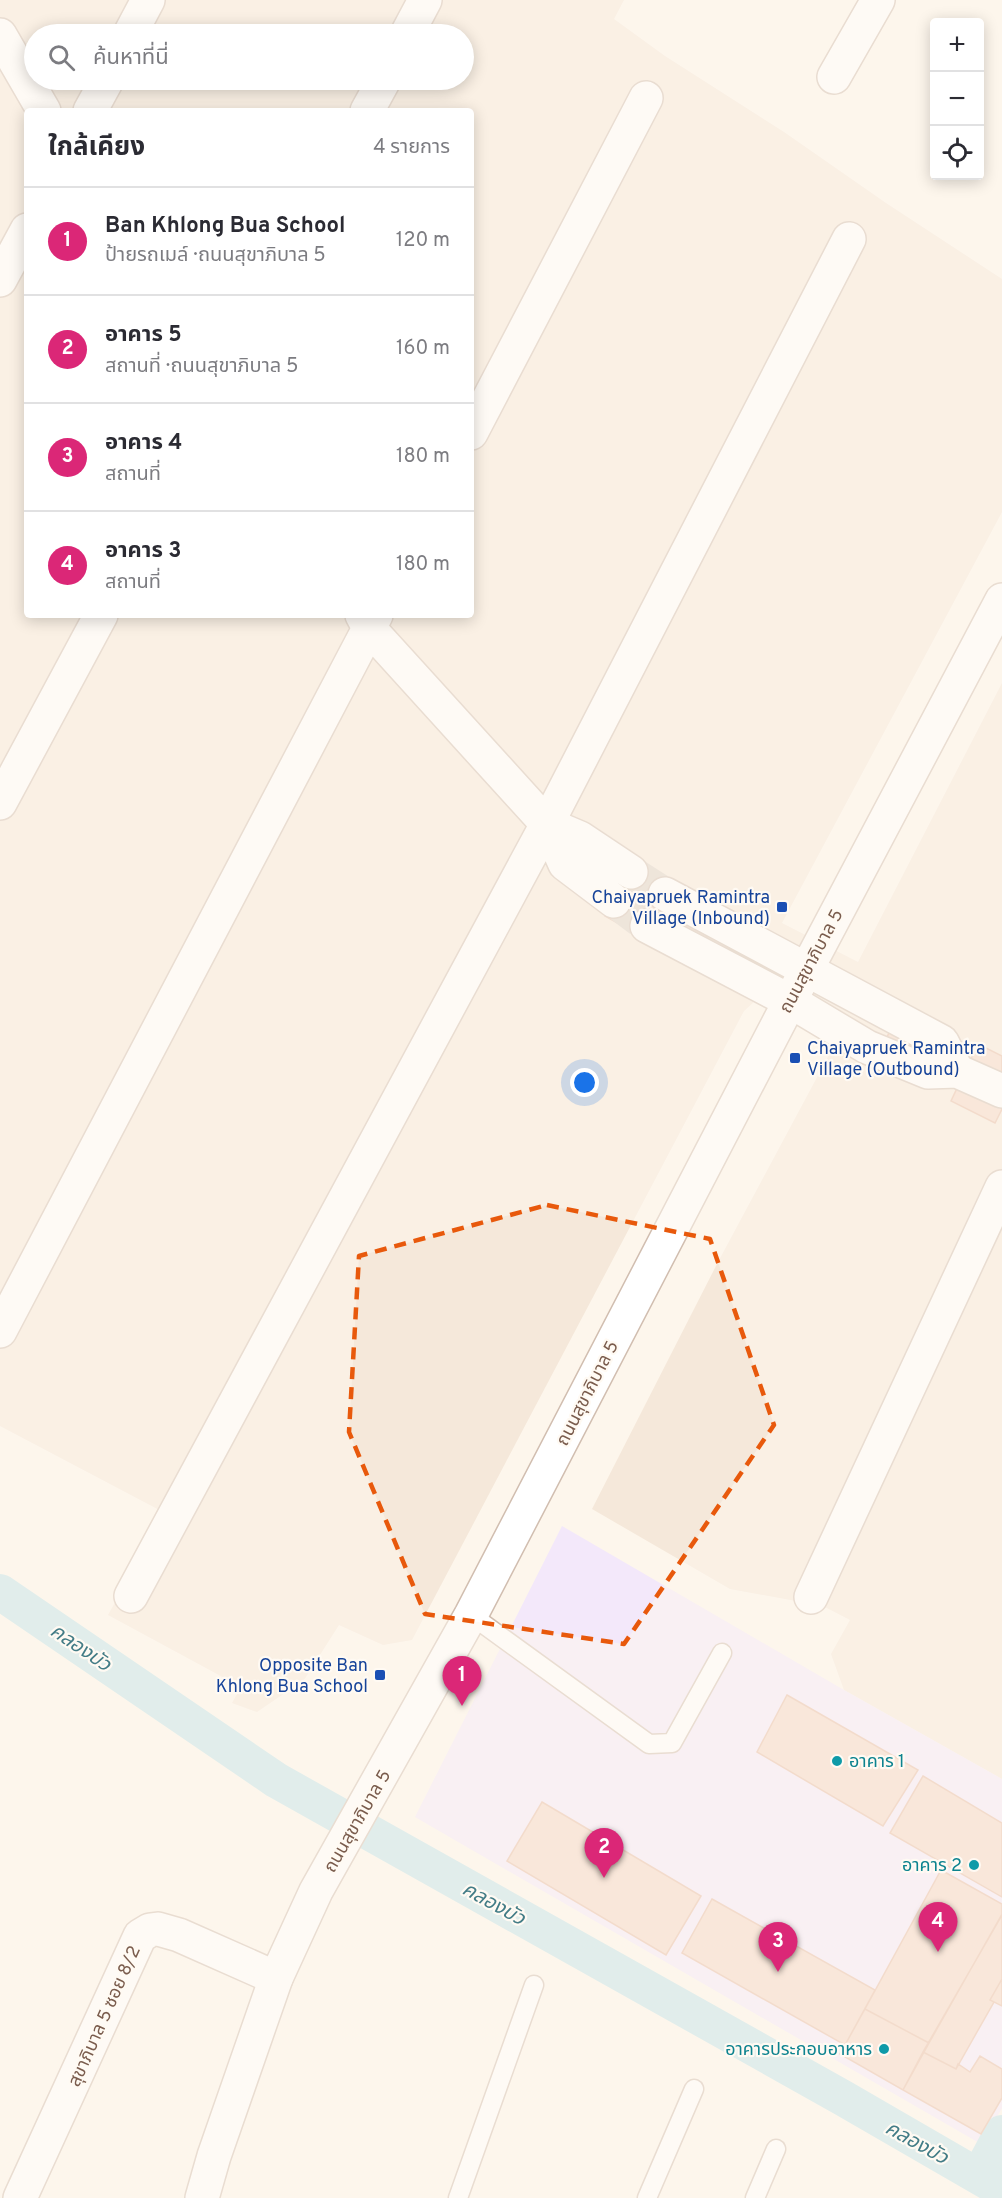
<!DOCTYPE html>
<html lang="th">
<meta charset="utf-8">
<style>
body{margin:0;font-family:Overpass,"Noto Sans Thai",sans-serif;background:#f2f2f3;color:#2b2b33}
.controls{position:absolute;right:18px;top:18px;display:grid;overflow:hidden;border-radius:6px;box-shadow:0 3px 15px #0003}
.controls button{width:54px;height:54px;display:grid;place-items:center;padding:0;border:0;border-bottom:2px solid #e1e1e2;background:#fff;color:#2b2b33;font:30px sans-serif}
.you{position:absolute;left:585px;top:1083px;width:21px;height:21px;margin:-15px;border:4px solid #fff;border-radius:50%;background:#1a73e8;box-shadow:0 0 0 9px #1a73e833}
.badge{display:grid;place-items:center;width:39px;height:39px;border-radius:50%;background:#db2777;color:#fff;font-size:20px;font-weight:700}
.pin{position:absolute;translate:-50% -50px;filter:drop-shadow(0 2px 3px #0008)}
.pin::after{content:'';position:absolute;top:32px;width:21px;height:18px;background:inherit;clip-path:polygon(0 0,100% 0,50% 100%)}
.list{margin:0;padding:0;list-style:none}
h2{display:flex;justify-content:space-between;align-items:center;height:78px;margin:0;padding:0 24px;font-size:26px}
h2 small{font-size:20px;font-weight:400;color:#7c7c81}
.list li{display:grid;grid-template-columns:39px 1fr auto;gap:18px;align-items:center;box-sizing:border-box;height:108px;padding:0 24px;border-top:2px solid #e1e1e2}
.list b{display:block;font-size:22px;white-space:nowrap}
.list p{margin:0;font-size:20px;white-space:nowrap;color:#7c7c81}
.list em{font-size:20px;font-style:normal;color:#7c7c81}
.icon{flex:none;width:33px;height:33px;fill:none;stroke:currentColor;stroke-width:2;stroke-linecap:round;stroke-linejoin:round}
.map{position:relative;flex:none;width:1002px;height:2198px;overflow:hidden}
.search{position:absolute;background:#fff;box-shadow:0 3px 15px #0003;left:24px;top:24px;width:450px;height:66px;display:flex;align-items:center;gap:15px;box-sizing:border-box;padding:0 21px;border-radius:33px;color:#7c7c81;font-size:22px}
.panel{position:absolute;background:#fff;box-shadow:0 3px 15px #0003;left:24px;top:108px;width:450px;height:510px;border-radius:6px}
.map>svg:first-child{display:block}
</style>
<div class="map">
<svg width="1002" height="2198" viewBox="0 0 1002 2198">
<rect width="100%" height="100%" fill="#fdf6ec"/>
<path fill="#f5e8da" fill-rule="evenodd" d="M0 0H624L614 19 665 56 784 132 886 203 1002 279V512L782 923 858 962 1002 683V1779L844 1690 831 1654 850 1620 823 1606 730 1589 592 1509 718 1262 837 1040 754 1002 744 1011 412 1640 383 1645 339 1625 304 1680 257 1712 232 1703 241 1687 108 1615 165 1513 0 1426ZM34 34H464V80H34ZM27 111H471V615H27Z"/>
<path fill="#f3e8fa" d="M562 1526 844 1690 1002 1779V2108L981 2144 415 1817Z"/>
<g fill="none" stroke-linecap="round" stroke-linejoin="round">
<path stroke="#bfe3e8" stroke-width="36" d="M0 1592 276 1780 843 2098 1002 2190
M979 2176 1002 2133"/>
</g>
<path fill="#f3d5c3" stroke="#e6bba3" stroke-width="1.5" d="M634 864 670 885 641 936 605 916Z
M673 912 710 931 702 947 665 928Z
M892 1027 918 1041 910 1055 885 1041Z
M978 1044 1002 1056V1109L995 1123 951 1101Z
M787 1695 918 1770 883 1826 757 1752Z
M923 1776 1002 1823V1897L890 1833Z
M542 1802 701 1896 666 1955 507 1861Z
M941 1870 1002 1904V1914L929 2043 865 2009Z
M712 1899 875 1990 845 2045 682 1953Z
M1002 1915V1979L990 2000 994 2002 956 2069 923 2052Z
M1002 1979V2006L990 2000Z
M865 2009 929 2043 903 2090 840 2054Z
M923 2052 956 2069 958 2064 970 2072 980 2056 1002 2069V2098L981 2134 903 2090Z"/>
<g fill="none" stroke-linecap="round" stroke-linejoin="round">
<path stroke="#dcd0c4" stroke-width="33" stroke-dasharray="33 16" stroke-linecap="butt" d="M631 872 665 894
M614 901 647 926"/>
<g stroke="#d1beb0" stroke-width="21">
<path id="service" d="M471 1615 649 1744 672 1743 722 1653
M458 2198 534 1985
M647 2198 694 2089
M755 2198 776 2149"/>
</g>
<g stroke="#d1beb0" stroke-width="36">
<path id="minor" d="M130 34 148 0
M407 34 425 0
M0 35 44 111
M834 77 878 0
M90 111 107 80
M367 111 384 80
M0 280 27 230
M471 433 646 98
M362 615 369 628 547 824 565 864 614 901
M0 803 101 615
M547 824 580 838 631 872
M665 894 942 1042 957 1071
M647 926 790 1001 867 1047 928 1072 957 1071 1002 1091
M0 1331 376 615
M131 1596 547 824 849 239
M811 1597 1002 1187
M20 2198 140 1936 150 1930 158 1929 179 1935 276 1978"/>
</g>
<g stroke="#d1beb0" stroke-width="36">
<path id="tertiary" d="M202 2198 214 2156 276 1978 316 1891 471 1615 790 1001 1002 600"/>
</g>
<use href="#service" stroke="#fff" stroke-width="18"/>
<use href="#minor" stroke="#fff" stroke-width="33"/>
<use href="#tertiary" stroke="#fff" stroke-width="33"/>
</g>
<path d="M0 0H1002V2198H0ZM547 1205 710 1239 774 1425 624 1644 425 1614 349 1432 359 1256Z" fill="#fdf6ec" fill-opacity=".55" fill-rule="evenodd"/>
<path fill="none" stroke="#e8590c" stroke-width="4.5" stroke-dasharray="12 8" stroke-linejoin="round" d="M547 1205 710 1239 774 1425 624 1644 425 1614 349 1432 359 1256Z"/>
<g fill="#1a4fb4" stroke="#fffaf3" stroke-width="2">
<rect x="776" y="901" width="12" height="12" rx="3"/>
<rect x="789" y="1052" width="12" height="12" rx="3"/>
<rect x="374" y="1669" width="12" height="12" rx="3"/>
</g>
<g fill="#0f9aa8" stroke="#fffaf3" stroke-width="2">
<circle cx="837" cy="1761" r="6"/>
<circle cx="974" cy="1865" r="6"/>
<circle cx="884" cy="2049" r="6"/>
</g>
<g text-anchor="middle" stroke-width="4.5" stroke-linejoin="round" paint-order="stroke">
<g font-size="18" fill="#164399" stroke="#fffaf3" text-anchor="end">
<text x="770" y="903">Chaiyapruek Ramintra<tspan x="770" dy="21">Village (Inbound)</tspan></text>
<text x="807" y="1054" text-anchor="start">Chaiyapruek Ramintra<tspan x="807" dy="21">Village (Outbound)</tspan></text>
<text x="368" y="1671">Opposite Ban<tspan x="368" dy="21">Khlong Bua School</tspan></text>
</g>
<g font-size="18" fill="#7a5c4d" stroke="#fffaf3">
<text transform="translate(811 961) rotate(-62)" y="6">ถนนสุขาภิบาล 5</text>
<text transform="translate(587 1393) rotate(-63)" y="6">ถนนสุขาภิบาล 5</text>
<text transform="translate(357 1821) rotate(-60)" y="6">ถนนสุขาภิบาล 5</text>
<text transform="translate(104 2016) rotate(-66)" y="6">สุขาภิบาล 5 ซอย 8/2</text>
</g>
<g font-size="18" fill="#0d838f" stroke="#fffaf3" text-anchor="end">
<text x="849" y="1767" text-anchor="start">อาคาร 1</text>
<text x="962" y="1871">อาคาร 2</text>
<text x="872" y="2055">อาคารประกอบอาหาร</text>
</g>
<g font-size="20" font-style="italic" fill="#437c86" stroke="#fffaf3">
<text transform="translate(81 1647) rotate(34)" y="7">คลองบัว</text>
<text transform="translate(494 1903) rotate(29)" y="7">คลองบัว</text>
<text transform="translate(917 2142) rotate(29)" y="7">คลองบัว</text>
</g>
</g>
</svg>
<div class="controls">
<button>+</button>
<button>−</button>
<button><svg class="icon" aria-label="locate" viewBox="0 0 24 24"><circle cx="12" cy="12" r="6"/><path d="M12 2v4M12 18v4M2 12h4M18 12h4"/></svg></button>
</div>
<div class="you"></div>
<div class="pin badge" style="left:462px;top:1706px">1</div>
<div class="pin badge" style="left:604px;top:1878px">2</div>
<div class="pin badge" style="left:778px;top:1972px">3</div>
<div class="pin badge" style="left:938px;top:1952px">4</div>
<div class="search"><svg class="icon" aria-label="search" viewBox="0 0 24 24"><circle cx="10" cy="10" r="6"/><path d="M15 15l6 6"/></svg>ค้นหาที่นี่</div>
<section class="panel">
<h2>ใกล้เคียง<small>4 รายการ</small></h2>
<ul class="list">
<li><span class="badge">1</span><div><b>Ban Khlong Bua School</b><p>ป้ายรถเมล์ · ถนนสุขาภิบาล 5</p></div><em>120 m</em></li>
<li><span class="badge">2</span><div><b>อาคาร 5</b><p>สถานที่ · ถนนสุขาภิบาล 5</p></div><em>160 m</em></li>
<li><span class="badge">3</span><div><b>อาคาร 4</b><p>สถานที่</p></div><em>180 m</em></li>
<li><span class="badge">4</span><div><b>อาคาร 3</b><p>สถานที่</p></div><em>180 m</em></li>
</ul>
</section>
</div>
